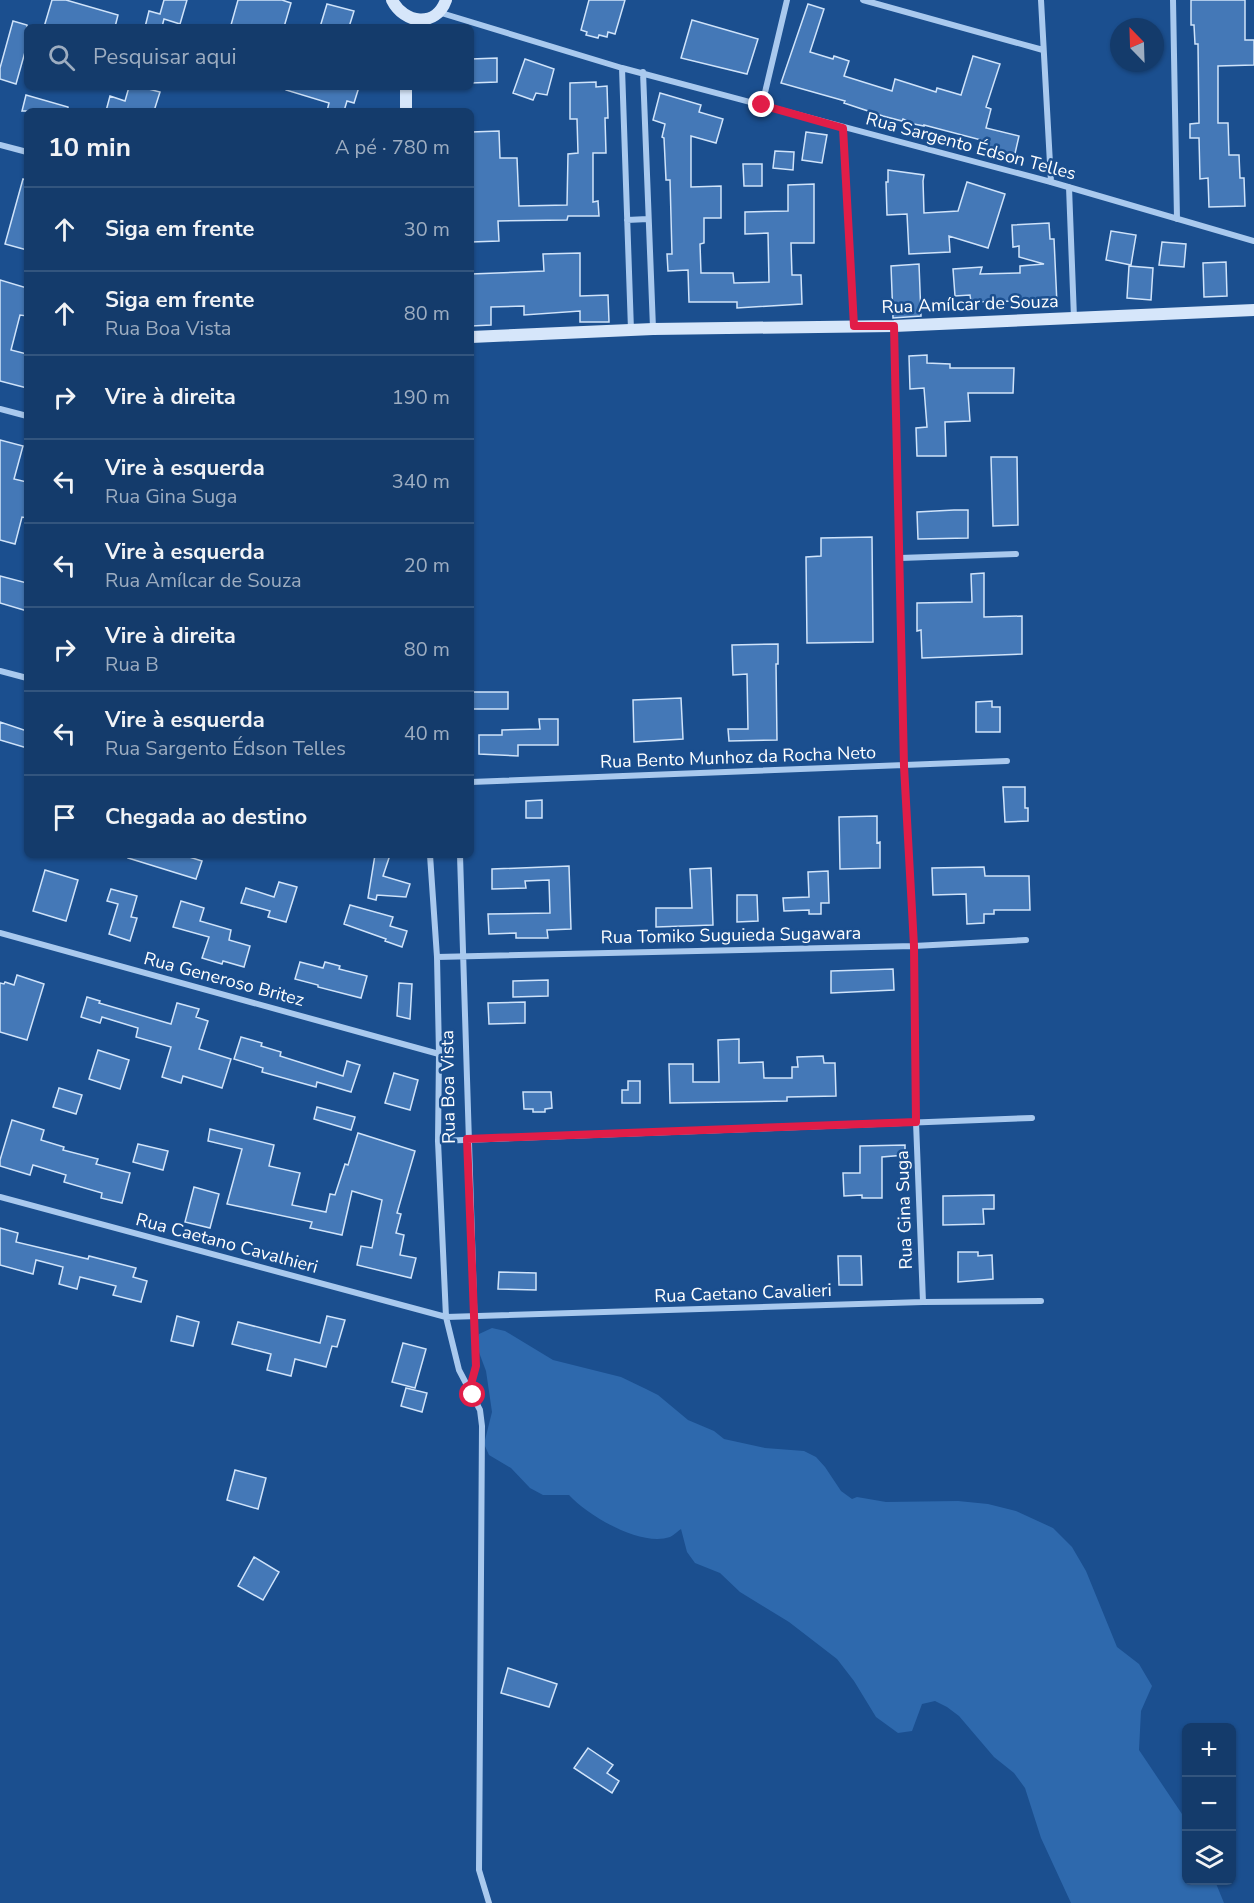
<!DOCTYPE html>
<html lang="pt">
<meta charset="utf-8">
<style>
body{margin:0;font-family:"Nunito Sans",sans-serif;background:#1d4271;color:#f1f3f6}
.controls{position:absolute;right:18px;bottom:18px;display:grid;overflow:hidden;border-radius:9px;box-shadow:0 2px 4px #0004}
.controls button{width:54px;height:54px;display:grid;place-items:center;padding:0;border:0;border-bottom:2px solid #33557e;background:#143b6b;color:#f1f3f6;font:30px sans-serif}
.compass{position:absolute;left:1110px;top:18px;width:54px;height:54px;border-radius:50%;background:#143b6b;box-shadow:0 2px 4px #0004;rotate:337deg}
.stop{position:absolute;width:18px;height:18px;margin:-14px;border:4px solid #e11d48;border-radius:50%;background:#fff}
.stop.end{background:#e11d48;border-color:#fff;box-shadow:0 2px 6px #0008}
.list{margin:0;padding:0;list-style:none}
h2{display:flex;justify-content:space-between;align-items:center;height:78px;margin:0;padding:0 24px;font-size:26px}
h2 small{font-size:20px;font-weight:400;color:#9dadc1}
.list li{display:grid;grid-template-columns:39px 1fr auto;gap:18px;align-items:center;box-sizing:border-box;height:84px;padding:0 24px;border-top:2px solid #33557e}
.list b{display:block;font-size:22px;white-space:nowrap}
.list p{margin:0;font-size:20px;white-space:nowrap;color:#9dadc1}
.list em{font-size:20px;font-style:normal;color:#9dadc1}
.icon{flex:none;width:33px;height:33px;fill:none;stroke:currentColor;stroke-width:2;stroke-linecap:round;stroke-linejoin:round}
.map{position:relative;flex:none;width:1254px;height:1903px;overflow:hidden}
.search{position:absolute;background:#143b6b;box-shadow:0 2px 4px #0004;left:24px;top:24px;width:450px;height:66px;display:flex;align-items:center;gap:15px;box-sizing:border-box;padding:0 21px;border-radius:9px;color:#9dadc1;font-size:22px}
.panel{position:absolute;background:#143b6b;box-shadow:0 2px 4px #0004;left:24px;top:108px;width:450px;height:750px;border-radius:9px}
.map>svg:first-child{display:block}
</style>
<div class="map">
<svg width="1254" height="1903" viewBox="0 0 1254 1903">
<rect width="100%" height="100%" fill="#1b4f8f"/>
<path fill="#2e69ad" d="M492 1328 505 1331 553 1360 621 1377 646 1389 658 1395 688 1420 714 1431 724 1439 765 1448 804 1451 816 1457 825 1467 841 1491 852 1499 857 1497 886 1502 958 1501 988 1504 1016 1511 1053 1528 1072 1547 1086 1571 1117 1647 1139 1664 1152 1686 1141 1711 1139 1750 1186 1820V1880L1215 1881 1224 1903H1071L1041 1838 1025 1788 1014 1773 994 1757 959 1716 947 1707 935 1701 922 1704 912 1731 898 1733 876 1717 854 1681 837 1659 789 1622 740 1592 720 1573 695 1563 687 1552 681 1529C678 1531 674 1535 670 1537 641 1547 588 1516 569 1495H543L530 1488 511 1468 489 1455 484 1444 492 1412 486 1371 477 1347 479 1334Z"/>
<path fill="#4478b7" stroke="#cfe3fa" stroke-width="1.5" d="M52 0H66L118 15 115 27H44Z
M164 0H187L180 24 164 19 162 27H145L149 11 160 14Z
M238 0H282L291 3 284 27H239L231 25Z
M589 0H625L615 34 608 32 607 37 599 35 598 38 586 35 587 32 581 30Z
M1191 0H1245V40H1254V65L1218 66V123H1228L1229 155H1239L1240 178H1244L1245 206 1209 207 1208 178 1200 179 1199 138H1190V124L1199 123 1198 44H1195L1194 25H1191Z
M327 4 354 11 349 27H320Z
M808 4 824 9 810 52 833 59 834 56 849 61 844 76 892 91 895 79 936 92 937 88 961 95 973 56 1000 64 986 107 991 109 986 128 1019 136 1014 158 982 150 985 141 924 125V126L914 124 903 119 902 121 883 116 844 103 845 101 781 83Z
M692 20 758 39 747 74 681 58Z
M13 21 27 25V45L16 84 0 79V68Z
M497 58V82L471 83V59Z
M525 59 554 69 547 95 536 93 533 100 513 93Z
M596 82V87L607 86 608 118H605L606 153H593V202L598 201 599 216H568L567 220 498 221 499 241 471 242V132L499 131 500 158H517L519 206 567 205 568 154 578 153 577 119H570V83Z
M129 87H141L160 92 154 111H106L110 96 125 101Z
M286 87H359L354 103 347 101 344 111H327L329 103 286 90Z
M660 93 701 105 699 112 723 119 716 143 691 136V187L721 186V218H704V243L700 244 701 273H733L734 283 769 282 768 233 745 234V212L788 211V185L814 184V243H791L792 275H801L802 304 737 308V302H689L688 270 668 271 667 254H672L670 180H666L664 138 662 137 665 124 653 120Z
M26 95 68 107V111H22Z
M806 132 827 135 822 163 802 160Z
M775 151 794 152 793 170 773 168Z
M743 164H762V186H744Z
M888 170 924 175 923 181 924 213 958 211 967 182 1005 194 988 248 949 236 950 252 909 254 907 214 887 215 886 182H888Z
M23 179 27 180V250L5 244Z
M1049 223 1050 239H1054L1057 304 1022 306 1021 301 971 302 970 295 955 296 953 269 982 267 980 274 1020 273V266L1044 264 1019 257V246L1013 247 1012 225Z
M1111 231 1136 235 1131 265 1106 260Z
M1162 242 1186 244 1184 267 1159 265Z
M580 253V296L608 295 609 322H580V311L524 315V306L491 307V325L471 326V274L544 271 543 254Z
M1226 262 1227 296 1204 297 1203 263Z
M919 264 921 316 893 318 891 266Z
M1129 266 1153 268 1151 300 1127 298Z
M0 280 27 288V316L20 315 11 350 27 354V388L0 381Z
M927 355V363L950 364V368H1014L1013 393H968L970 421 945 422 946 456H917L916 428 927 427 924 388 910 389 909 356Z
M0 440 23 446 14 479 27 482V518L22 517 15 544 0 540Z
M991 457H1017L1018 525 993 526Z
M954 510H968V538L918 539 917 512Z
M872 537 873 642 807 643 806 557 821 556V538Z
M984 573V617L1022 616V654L922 658 921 630 917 631V603L972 602 971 574Z
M0 576 27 583V611L0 603Z
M778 644V664H776L777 740 729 741 728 729H748L747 674 733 675 732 645Z
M471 692H508V709H471Z
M681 698 683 739 634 742 633 700Z
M992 701V707H1000V732H976V702Z
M539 719H558V745H518V756L479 754V735H502V730L540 729Z
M0 722 27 731V748L0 740Z
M1003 787H1025V808H1028V821L1005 822Z
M542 800V818H526V801Z
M877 816V843L880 842V868L840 869 839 817Z
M129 855H183L202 861 196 879 128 858Z
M375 855H390L383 876 410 884 406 897 377 895 376 900 368 898Z
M569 866 571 929 547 930 548 938H516V933L489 934 488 914 550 913 549 880 525 881 526 888 492 889V869Z
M984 867 985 876H1029L1030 910H994V914H984V923L967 924 966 894 933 895 932 868Z
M711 868 713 925 656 927V908H692L690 869Z
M45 870 78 880 66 921 33 911Z
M828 871 829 903H821V914H809V910L784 911 783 898 809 897 808 872Z
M279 882 297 887 286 922 268 917 270 911 241 903 246 888 274 897Z
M111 889 137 896 131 917 137 918 130 941 109 934 118 904 107 901Z
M737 895H757L758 921 737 922Z
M181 901 204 908 200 921 231 930 229 940 250 946 244 967 223 961 222 964 202 958 209 937 173 927Z
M350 905 393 917 390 926 407 931 402 947 385 941 386 939 344 924Z
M300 962 323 968 325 962 340 966 339 969 367 976 361 998 318 987V985L295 979Z
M893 969 894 990 831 993V971Z
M17 975 44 984 27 1040 0 1032V983L4 984 5 982 14 985Z
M548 980V996L513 997V981Z
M399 983 412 984 410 1019 397 1016Z
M87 997 100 1001 99 1003 171 1024 177 1003 199 1009 196 1017 208 1021 199 1049 231 1059 222 1088 183 1076 181 1083 162 1077 171 1047 136 1037 138 1028 102 1017 100 1023 81 1017Z
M525 1002V1023L489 1024 488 1003Z
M241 1037 262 1043 261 1046 281 1052 280 1056 343 1076 347 1061 360 1065 351 1092 317 1082 316 1087 262 1072 263 1068 234 1059Z
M739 1039V1063L763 1062 764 1078H792V1067H798L797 1057 823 1056 824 1063H835L836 1096 787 1097V1101L670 1103 669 1064H693V1082H719L718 1040Z
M98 1050 129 1060 120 1089 89 1079Z
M394 1073 418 1080 410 1110 385 1103Z
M628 1081H640V1103H622V1090H628Z
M59 1088 82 1095 76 1114 53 1107Z
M523 1092H551L552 1108 545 1109V1112H533V1109H524Z
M317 1107 355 1117 351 1130 314 1119Z
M12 1120 44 1130 41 1140 64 1147 63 1150 98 1159 96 1164 130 1173 122 1203 101 1198 102 1193 64 1182 66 1175 33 1165 30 1175 0 1166V1160Z
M210 1129 274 1145 269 1166 300 1173 292 1205 326 1212 330 1194 335 1195 345 1164 348 1165 358 1133 415 1151 397 1213 401 1214 396 1233 404 1235 400 1255 416 1258 411 1278 357 1265 361 1246 372 1248 382 1200 352 1191 342 1235 310 1228 312 1222 227 1204 242 1149 208 1141Z
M138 1144 168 1151 163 1170 133 1162Z
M905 1145V1155L882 1157V1198H862V1195L844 1196 843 1173H860V1146Z
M194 1187 219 1194 210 1228 185 1222Z
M994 1195V1209H983L984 1224 943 1225V1196Z
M0 1228 18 1233 16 1242 88 1259 89 1256 136 1268 133 1277 147 1281 141 1302 113 1295 116 1286 80 1277 77 1289 59 1284 63 1267 36 1260 33 1274 0 1265Z
M958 1252H978V1256L992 1255 993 1279 958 1282Z
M838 1256H861L862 1285H839Z
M499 1272 536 1273V1290L498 1289Z
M177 1316 199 1322 193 1346 171 1341Z
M327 1316 345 1320 337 1347 332 1346 326 1367 295 1359 291 1376 267 1370 271 1354 232 1344 238 1322 320 1343Z
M403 1343 426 1349 415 1388 392 1382Z
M406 1388 427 1393 422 1412 401 1406Z
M235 1470 266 1478 258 1509 227 1500Z
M254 1557 279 1572 263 1600 238 1586Z
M508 1668 557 1684 549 1707 501 1693Z
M588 1748 613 1765 607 1773 619 1781 612 1793 574 1768Z"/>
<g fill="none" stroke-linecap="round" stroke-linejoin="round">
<path stroke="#a9c9ee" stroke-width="6" d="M863 0 1043 50
M1041 0 1051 182
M1173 0 1177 219
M438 12 622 68 1051 182 1254 241
M622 68 631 330
M643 72 653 328
M762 105 787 0
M843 128 854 326
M0 145 27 152
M1069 187 1074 318
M627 220 648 219
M894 326 904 766 914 946 916 1122 923 1302
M0 409 27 416
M900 558 1016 554
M0 671 27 678
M471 782 1007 761
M430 855 437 957 439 1054 438 1141 446 1317 459 1370 480 1410 482 1426 479 1870 489 1903
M460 855 476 1366 470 1388
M0 933 439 1054
M437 957 914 946 1026 940
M438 1141 1032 1118
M0 1197 446 1317 923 1302 1041 1301"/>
<path stroke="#d6e6fa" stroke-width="12" d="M392 0C404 24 436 28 446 0
M406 87V111
M471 337 653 329 894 326 1254 310"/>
</g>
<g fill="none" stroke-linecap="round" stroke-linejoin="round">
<path stroke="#e11d48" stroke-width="8" d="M473 1395 470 1388 476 1366 467 1139 916 1122 914 946 904 766 894 326H854L843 128 762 105"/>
</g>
<g text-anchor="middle" stroke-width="5" stroke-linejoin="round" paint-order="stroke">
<g font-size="18" fill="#fff" stroke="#1b4f8f">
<text transform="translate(971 146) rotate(15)" y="6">Rua Sargento Édson Telles</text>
<text transform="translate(970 304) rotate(-2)" y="6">Rua Amílcar de Souza</text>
<text transform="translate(738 757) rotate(-2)" y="6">Rua Bento Munhoz da Rocha Neto</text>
<text transform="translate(731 935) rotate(-1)" y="6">Rua Tomiko Suguieda Sugawara</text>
<text transform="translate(224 979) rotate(15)" y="6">Rua Generoso Britez</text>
<text transform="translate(448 1087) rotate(-91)" y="6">Rua Boa Vista</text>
<text transform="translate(904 1210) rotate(-92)" y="6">Rua Gina Suga</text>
<text transform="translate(227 1243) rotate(15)" y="6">Rua Caetano Cavalhieri</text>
<text transform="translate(743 1293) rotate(-2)" y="6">Rua Caetano Cavalieri</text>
</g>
</g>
</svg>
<div class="controls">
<button>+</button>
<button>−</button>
<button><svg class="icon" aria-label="layers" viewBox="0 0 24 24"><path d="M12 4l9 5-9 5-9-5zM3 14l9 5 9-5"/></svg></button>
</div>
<svg class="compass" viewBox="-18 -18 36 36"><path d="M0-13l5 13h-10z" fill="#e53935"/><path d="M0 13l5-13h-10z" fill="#9dadc1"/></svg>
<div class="stop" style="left:473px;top:1395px"></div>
<div class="stop end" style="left:762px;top:105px"></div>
<div class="search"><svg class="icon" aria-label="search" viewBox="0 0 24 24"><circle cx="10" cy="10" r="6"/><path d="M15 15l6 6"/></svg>Pesquisar aqui</div>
<section class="panel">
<h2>10 min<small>A pé · 780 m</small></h2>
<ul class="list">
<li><svg class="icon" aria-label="ahead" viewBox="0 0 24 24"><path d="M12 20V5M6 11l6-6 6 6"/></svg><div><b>Siga em frente</b></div><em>30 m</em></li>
<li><svg class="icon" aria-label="ahead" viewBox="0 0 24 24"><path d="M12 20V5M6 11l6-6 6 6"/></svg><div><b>Siga em frente</b><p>Rua Boa Vista</p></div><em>80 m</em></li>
<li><svg class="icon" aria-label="right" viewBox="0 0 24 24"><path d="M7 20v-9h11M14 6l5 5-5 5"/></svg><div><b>Vire à direita</b></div><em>190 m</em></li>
<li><svg class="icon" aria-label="left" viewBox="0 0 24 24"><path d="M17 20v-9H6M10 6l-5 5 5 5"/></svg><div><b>Vire à esquerda</b><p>Rua Gina Suga</p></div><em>340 m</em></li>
<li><svg class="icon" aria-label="left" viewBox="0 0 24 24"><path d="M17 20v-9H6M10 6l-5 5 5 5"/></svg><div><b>Vire à esquerda</b><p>Rua Amílcar de Souza</p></div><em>20 m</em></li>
<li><svg class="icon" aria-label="right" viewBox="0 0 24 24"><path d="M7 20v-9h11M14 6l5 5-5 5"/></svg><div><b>Vire à direita</b><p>Rua B</p></div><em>80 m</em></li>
<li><svg class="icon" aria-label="left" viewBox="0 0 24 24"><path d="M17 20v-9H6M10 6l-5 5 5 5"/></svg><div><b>Vire à esquerda</b><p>Rua Sargento Édson Telles</p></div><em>40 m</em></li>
<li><svg class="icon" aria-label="arrive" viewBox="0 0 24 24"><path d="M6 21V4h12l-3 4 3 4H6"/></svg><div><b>Chegada ao destino</b></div></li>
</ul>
</section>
</div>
